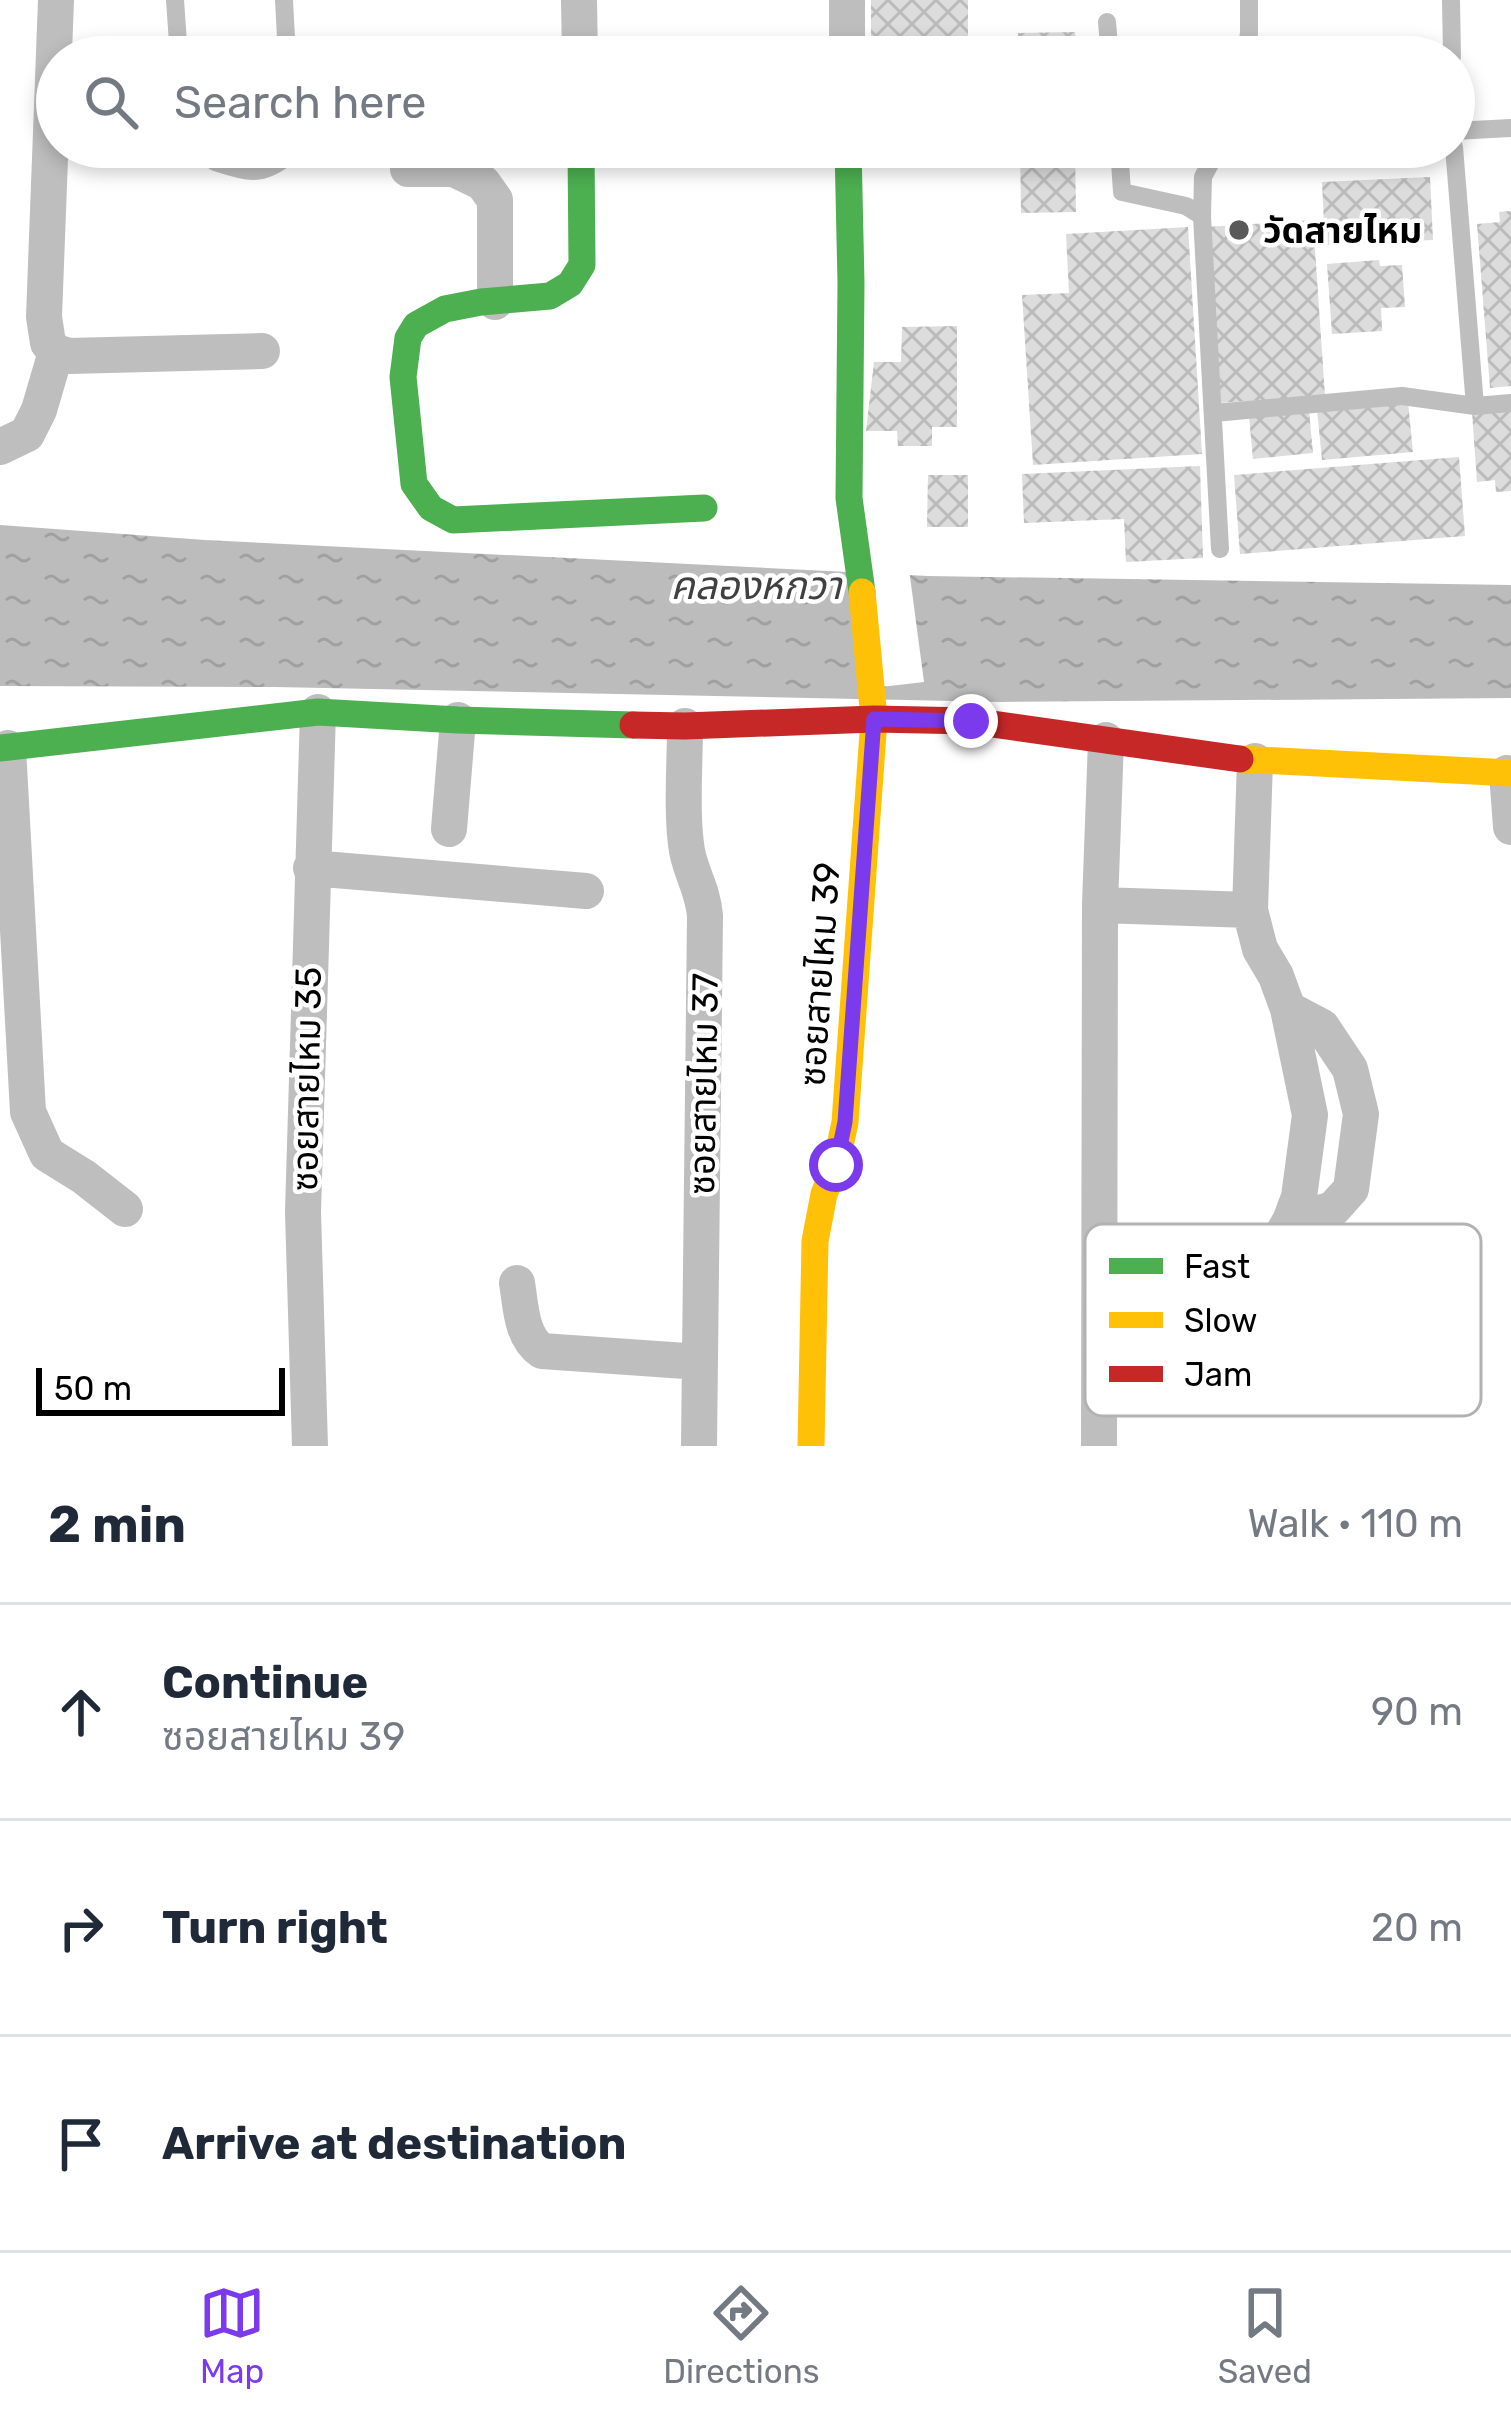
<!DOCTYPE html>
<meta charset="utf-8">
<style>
body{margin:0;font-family:Rubik,"Noto Sans Thai",sans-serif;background:#f2f2f3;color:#1f2937}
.scale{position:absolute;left:36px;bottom:30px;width:249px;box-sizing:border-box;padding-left:12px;border:6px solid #000;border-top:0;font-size:33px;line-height:42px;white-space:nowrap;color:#000;-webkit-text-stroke:9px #fff;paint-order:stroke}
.stop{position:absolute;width:36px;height:36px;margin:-27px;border:9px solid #7c3aed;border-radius:50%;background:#fff}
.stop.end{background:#7c3aed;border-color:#fff;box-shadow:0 3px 12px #0008}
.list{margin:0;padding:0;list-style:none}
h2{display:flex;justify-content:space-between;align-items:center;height:156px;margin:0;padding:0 48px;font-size:51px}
h2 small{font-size:39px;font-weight:400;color:#747a83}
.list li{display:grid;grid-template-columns:78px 1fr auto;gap:36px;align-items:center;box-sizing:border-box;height:216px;padding:0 48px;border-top:3px solid #e0e1e3}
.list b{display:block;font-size:45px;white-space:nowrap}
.list p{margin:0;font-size:39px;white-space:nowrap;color:#747a83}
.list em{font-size:39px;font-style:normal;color:#747a83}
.icon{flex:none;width:66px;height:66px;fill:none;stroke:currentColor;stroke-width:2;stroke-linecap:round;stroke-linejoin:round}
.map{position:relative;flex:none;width:1511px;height:1446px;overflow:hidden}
.search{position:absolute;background:#fff;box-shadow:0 6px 18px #0003;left:36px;right:36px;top:36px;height:132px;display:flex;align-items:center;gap:30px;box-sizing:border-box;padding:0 42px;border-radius:66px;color:#747a83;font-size:45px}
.sheet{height:804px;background:#fff}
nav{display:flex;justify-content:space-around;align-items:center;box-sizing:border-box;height:168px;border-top:3px solid #e0e1e3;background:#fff;font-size:33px;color:#747a83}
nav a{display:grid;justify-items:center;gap:6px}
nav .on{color:#7c3aed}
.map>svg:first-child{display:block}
</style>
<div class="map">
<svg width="1511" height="1446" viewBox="0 0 1511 1446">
<defs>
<pattern id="water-ripples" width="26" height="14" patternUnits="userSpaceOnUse" patternTransform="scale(3)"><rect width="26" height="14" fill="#bcbcbc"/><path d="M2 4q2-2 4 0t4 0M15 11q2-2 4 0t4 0" fill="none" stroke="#a0a0a0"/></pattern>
<pattern id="building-cross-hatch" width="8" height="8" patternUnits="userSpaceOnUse" patternTransform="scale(3)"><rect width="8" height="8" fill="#dcdcdc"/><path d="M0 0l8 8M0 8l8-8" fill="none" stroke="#bbb"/></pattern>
</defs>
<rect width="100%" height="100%" fill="#fff"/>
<path fill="url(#water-ripples)" d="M0 525 205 540 928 576 1511 585V698L1000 702 275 687 0 686Z"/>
<path fill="#fff" d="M864 567 909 569 924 682 881 687Z"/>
<path fill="url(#building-cross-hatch)" d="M871 0H968V57H871Z
M1075 32 1076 57H1019L1018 33Z
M1020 147H1075L1076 212 1021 213Z
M1430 177 1433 240 1325 245 1322 182Z
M1511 211V386L1490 388 1477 224 1500 222 1499 212Z
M1313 220 1325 396 1218 403 1206 227Z
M1188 227 1202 454 1033 465 1022 295 1069 293 1066 234Z
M1379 260 1380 266 1402 265 1405 307 1381 308 1382 331 1332 334 1327 264Z
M957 326V427H932V446H898L897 431H866L874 362H901L902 327Z
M1408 402 1413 452 1322 460 1317 410Z
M1511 408V491L1496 492 1495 480 1477 482 1472 412Z
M1309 411 1313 453 1253 459 1249 417Z
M1459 457 1465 536 1240 554 1234 475Z
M1200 466 1203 558 1126 562 1124 519 1024 523 1022 474Z
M928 475H968V527H927Z"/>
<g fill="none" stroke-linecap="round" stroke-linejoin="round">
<path stroke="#bebebe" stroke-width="18" d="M175 0 179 57
M284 0 287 57
M1451 0 1452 57
M1107 22 1110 57
M1245 57 1249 33V0
M1454 131 1511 128
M207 147 215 162C255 175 263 176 296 150V147
M1119 147 1122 192 1186 206 1202 216
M1219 147 1203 177 1202 216 1220 549
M1454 147 1475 406
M1214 413 1402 396 1475 406 1511 403"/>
<path stroke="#bebebe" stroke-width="36" d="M56 0 44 317 48 343 56 352 69 356 262 351
M579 0 580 57
M847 0V57
M408 169H454L483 183 495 200V302
M0 447 27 434 39 410 56 352
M685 726C685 764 681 815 687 851 692 876 703 890 705 916L699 1446
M8 748 28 1112 47 1154 84 1177 125 1209
M1507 773 1511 827
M449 829 458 720
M311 868 586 891
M1100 905 1250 910
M1288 1009 1322 1027 1350 1069 1361 1114 1351 1189 1333 1209 1290 1221
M1100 1266 1234 1264 1269 1257 1290 1221 1299 1197 1310 1115 1288 1009 1276 976 1260 949 1250 910 1255 761
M517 1283C521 1307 521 1337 542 1351L700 1362
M310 1446 303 1212 318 712
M1099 1446 1100 905 1106 740"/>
<path stroke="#4caf50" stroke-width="27" d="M581 147 582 265 570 284 550 296 481 302 445 309 416 325 408 338 403 377 414 484 431 508 453 520 704 508
M848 147 851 283 849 498 862 592
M0 748 318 712 458 720 633 725"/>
<path stroke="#ffc107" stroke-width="27" d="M1240 759 1511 773
M811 1446 815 1241 824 1194 836 1165 845 1122 874 719 862 592"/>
<path stroke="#c62828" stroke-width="27" d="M633 725 685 726 874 719 971 721 1240 759"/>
</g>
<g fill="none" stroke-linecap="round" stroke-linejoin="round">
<path stroke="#7c3aed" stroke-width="15" d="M836 1165 845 1122 874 719 971 721"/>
</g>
<circle fill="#595959" stroke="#fff" stroke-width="4.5" cx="1239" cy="230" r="12"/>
<g text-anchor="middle" stroke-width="9" stroke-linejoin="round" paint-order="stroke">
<g font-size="36" font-weight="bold" fill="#000" stroke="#fff" text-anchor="start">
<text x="1263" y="243">วัดสายไหม</text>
</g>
<g font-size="36" fill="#000" stroke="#fff">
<text transform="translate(819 974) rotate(-86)" y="13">ซอยสายไหม 39</text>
<text transform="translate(306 1079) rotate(-89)" y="13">ซอยสายไหม 35</text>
<text transform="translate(703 1084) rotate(-89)" y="13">ซอยสายไหม 37</text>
</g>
<g font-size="39" font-style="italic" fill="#404040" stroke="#fff">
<text x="756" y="599">คลองหกวา</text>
</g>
</g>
<rect x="1085" y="1224" width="396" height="192" rx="18" fill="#fff" stroke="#b2b2b2" stroke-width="3"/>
<rect x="1109" y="1258" width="54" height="16" fill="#4caf50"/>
<rect x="1109" y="1312" width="54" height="16" fill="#ffc107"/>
<rect x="1109" y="1366" width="54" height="16" fill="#c62828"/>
<g font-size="33" fill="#000">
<text x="1184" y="1278">Fast</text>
<text x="1184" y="1332">Slow</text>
<text x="1184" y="1386">Jam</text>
</g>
</svg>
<div class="scale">50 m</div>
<div class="stop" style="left:836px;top:1165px"></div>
<div class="stop end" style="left:971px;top:721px"></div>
<div class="search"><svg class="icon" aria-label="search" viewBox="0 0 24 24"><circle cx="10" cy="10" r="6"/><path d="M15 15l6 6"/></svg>Search here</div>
</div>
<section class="sheet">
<h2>2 min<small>Walk · 110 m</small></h2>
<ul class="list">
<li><svg class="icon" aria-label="ahead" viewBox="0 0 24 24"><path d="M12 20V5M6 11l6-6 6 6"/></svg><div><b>Continue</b><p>ซอยสายไหม 39</p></div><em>90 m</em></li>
<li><svg class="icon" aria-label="right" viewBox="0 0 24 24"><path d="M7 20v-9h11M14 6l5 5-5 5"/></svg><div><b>Turn right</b></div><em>20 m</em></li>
<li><svg class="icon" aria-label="arrive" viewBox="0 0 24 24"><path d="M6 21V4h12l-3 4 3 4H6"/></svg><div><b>Arrive at destination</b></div></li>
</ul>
</section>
<nav>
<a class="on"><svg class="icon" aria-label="map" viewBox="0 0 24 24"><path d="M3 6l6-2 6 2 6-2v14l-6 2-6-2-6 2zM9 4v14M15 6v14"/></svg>Map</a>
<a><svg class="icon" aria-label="directions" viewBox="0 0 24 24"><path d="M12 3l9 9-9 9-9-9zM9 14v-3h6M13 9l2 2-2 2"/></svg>Directions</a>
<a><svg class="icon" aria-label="saved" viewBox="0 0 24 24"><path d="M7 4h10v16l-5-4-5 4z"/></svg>Saved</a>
</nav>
